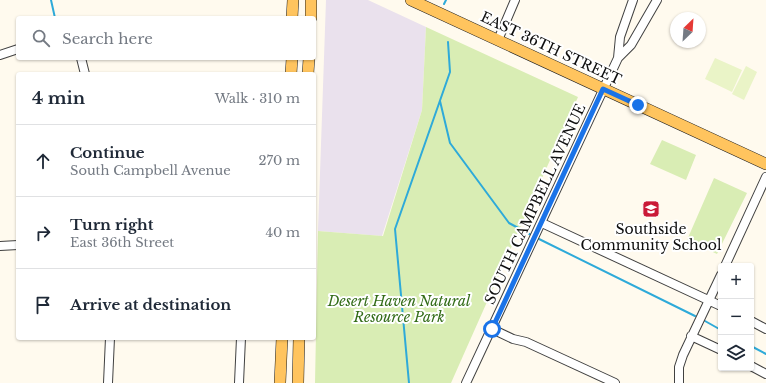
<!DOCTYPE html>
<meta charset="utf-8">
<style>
body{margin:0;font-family:"Libre Baskerville",serif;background:#f2f2f3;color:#1f2937}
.controls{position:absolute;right:12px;bottom:12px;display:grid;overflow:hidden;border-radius:4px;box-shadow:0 1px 3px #0004}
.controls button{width:36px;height:36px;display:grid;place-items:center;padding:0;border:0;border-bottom:1px solid #e0e1e3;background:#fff;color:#1f2937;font:20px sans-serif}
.compass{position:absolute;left:670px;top:12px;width:36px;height:36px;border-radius:50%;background:#fff;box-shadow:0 1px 3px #0004;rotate:25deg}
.stop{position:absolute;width:12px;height:12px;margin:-9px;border:3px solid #1a73e8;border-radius:50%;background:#fff}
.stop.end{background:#1a73e8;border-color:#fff;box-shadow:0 1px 4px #0008}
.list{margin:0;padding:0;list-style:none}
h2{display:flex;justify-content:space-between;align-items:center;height:52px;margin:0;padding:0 16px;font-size:17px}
h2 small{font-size:13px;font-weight:400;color:#747a83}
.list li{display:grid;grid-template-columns:26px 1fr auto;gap:12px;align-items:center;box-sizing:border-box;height:72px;padding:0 16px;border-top:1px solid #e0e1e3}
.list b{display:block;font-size:15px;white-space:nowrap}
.list p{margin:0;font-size:13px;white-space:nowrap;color:#747a83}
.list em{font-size:13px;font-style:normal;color:#747a83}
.icon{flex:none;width:22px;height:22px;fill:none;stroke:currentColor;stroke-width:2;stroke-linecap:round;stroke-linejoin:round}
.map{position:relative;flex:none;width:766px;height:383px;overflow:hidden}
.search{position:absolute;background:#fff;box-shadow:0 1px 3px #0004;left:16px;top:16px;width:300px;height:44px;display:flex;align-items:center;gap:10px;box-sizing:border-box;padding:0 14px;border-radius:4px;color:#747a83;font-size:15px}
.panel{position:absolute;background:#fff;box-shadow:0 1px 3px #0004;left:16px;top:72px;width:300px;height:268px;border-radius:4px}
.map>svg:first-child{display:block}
</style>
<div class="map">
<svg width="766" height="383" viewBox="0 0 766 383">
<rect width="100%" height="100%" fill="#fffaee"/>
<path fill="#eae1ed" d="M326 0H368L426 27 422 110 382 236 318 231Z"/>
<path fill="#d9edb4" d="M426 27 578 97 451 383H315L318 231 383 236 422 110Z
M662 140 696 155 686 180 650 164Z
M714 178 747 193 717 254 687 240Z"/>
<path fill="#eaf4c7" d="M715 58 742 70 732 92 705 79Z
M746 66 757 72 744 100 732 94Z"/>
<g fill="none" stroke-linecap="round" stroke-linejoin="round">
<path stroke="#2eaad9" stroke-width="2" d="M51 0 55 18
M444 4 446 0
M440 101 450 143 509 223 533 236
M537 238 695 316
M705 321 721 330
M751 346 766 354
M409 383 395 229 450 72 448 42"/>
<g stroke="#414141" stroke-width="10">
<path id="minor" d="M498 40 515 0
M0 55 18 49
M81 58 85 74
M618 58 631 45 657 0
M542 223 721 306
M0 246 18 245
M725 266 766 177
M751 321 766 329
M492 329 513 339 526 342 615 383
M691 336 721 350
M751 366 766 374
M108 383 110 338
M239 383 241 338
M466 383 618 58 620 37 633 0
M679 383V367L683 355 721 275"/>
</g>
<g stroke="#1f1f1f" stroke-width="12">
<path id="major" d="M411 0 766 164
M292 18 293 0
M311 18V0
M291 74 292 58
M308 74 309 58
M280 383 282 338
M298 383 299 338"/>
</g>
<use href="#minor" stroke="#fff" stroke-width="8"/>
<use href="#major" stroke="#ffc45e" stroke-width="11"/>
</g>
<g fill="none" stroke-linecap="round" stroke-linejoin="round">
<path stroke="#1a73e8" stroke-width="5" d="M492 329 603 89 638 105"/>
</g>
<defs>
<g id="school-square" transform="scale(0.9)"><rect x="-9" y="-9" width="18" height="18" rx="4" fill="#ca1937" stroke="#fff"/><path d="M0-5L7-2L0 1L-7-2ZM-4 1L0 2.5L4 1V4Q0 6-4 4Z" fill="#fff"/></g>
</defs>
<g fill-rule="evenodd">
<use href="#school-square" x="651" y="209"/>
</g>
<g text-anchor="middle" stroke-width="4" stroke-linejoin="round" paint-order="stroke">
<g font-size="14" fill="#0e0e0e" stroke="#fff">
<text transform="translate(551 48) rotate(25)" y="5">EAST 36TH STREET</text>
<text transform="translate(535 204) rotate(-65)" y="5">SOUTH CAMPBELL AVENUE</text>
</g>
<g font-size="14" fill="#0e0e0e" stroke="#fff">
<text x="651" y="234">Southside<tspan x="651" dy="16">Community School</tspan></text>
</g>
<g font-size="14" font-style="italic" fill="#336c18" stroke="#fff">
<text x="399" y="306">Desert Haven Natural<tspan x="399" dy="16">Resource Park</tspan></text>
</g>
</g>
</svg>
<div class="controls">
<button>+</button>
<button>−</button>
<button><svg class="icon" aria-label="layers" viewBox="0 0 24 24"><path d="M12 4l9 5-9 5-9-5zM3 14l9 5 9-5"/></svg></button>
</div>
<svg class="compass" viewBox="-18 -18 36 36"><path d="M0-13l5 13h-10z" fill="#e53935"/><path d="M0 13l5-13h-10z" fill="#747a83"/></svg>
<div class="stop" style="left:492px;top:329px"></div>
<div class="stop end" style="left:638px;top:105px"></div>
<div class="search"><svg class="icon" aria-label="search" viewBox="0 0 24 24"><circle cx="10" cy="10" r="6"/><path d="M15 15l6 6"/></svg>Search here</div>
<section class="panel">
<h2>4 min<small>Walk · 310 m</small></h2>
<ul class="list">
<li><svg class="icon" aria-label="ahead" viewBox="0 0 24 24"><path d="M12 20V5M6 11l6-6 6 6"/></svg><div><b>Continue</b><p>South Campbell Avenue</p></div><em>270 m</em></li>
<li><svg class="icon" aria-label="right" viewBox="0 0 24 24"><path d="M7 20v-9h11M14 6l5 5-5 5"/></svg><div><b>Turn right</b><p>East 36th Street</p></div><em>40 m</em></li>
<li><svg class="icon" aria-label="arrive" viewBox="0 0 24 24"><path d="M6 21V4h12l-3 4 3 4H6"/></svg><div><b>Arrive at destination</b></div></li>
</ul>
</section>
</div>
